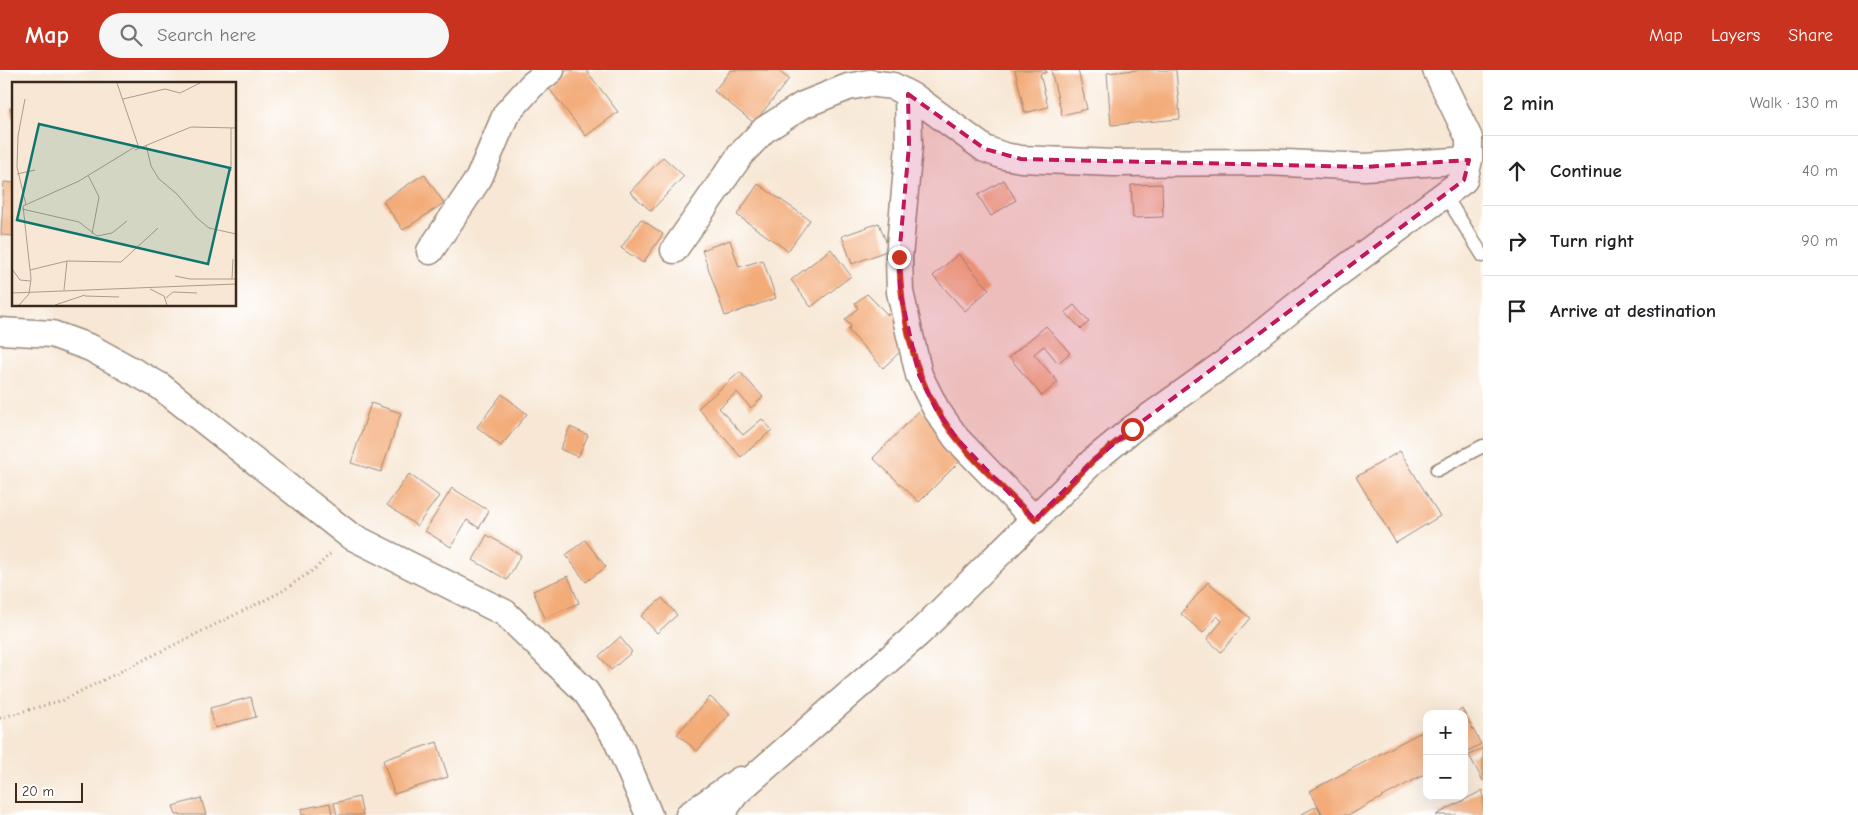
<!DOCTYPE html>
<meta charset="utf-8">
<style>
body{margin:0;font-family:"Comic Neue",sans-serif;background:#f6f6f6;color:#202124}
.controls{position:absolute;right:15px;bottom:15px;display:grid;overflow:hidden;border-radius:10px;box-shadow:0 5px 20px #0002}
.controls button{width:45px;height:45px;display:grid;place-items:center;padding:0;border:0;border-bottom:1px solid #e0e0e0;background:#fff;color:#202124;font:25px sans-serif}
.scale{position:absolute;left:15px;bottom:12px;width:68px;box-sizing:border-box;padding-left:5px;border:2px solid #3b2a1e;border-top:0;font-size:14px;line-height:18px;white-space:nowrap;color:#3b2a1e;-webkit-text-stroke:4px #fff;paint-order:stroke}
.stop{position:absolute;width:15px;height:15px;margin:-11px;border:4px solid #c8321e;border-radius:50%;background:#fff}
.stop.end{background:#c8321e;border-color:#fff;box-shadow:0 1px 5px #0008}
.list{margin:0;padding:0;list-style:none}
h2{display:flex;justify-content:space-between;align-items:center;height:65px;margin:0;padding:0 20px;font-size:21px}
h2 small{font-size:16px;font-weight:400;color:#757577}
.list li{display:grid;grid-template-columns:32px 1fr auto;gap:15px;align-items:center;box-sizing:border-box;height:70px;padding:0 20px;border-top:1px solid #e0e0e0}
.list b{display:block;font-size:19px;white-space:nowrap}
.list em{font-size:16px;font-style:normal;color:#757577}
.icon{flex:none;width:28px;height:28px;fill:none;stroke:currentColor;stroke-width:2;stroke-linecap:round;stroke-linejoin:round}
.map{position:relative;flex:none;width:1483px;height:745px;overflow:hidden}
header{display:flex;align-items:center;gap:30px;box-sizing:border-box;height:70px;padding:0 25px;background:#c8321e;color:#fff}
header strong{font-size:24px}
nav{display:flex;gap:28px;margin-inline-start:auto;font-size:18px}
.search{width:350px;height:45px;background:#f6f6f6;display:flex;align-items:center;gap:12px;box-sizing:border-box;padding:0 18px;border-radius:28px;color:#757577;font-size:19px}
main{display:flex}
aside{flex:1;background:#fff}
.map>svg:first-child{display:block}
</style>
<header>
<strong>Map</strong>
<div class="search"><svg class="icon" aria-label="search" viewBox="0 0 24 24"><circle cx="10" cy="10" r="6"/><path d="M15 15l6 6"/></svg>Search here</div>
<nav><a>Map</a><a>Layers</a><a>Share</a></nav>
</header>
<main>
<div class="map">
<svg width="1483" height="745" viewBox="0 0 1483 745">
<rect width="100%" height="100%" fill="#fff"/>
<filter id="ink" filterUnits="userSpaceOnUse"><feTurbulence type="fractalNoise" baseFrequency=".02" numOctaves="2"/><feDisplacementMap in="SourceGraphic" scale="10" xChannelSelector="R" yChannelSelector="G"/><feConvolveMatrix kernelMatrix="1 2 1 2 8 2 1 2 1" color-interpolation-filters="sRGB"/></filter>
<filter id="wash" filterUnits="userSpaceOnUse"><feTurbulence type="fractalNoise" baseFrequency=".0096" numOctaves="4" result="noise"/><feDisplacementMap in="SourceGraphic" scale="20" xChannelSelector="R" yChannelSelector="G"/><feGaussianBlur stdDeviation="1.12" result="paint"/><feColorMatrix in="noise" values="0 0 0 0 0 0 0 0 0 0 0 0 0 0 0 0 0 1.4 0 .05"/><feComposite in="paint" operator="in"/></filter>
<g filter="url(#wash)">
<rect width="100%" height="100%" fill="#f7e7d4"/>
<g id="blocks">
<path fill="#f3ab78" d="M568 0H586L618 42 586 66 547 16Z
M731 0H777L789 9 754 53 714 21Z
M1015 0H1046L1047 2 1040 4 1048 37 1025 43Z
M1051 0H1078L1087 39 1062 45Z
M1136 0H1176L1180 49 1111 55 1107 3Z
M14 37V49H13L10 38Z
M663 87 684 106 651 141 630 122Z
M424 104 444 133 403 160 383 131Z
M1004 110 1016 130 991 146 978 125Z
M4 112 14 113V166L1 165Z
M758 114 810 150 788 181 737 145Z
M1162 114 1163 147 1133 148 1131 115Z
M641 149 663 164 643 193 621 178Z
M879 153 889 180 852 194 842 166Z
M730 170 739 197 763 190 776 228 725 246 702 180Z
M831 179 851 206 811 237 791 210Z
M958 184 989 219 965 241 933 206Z
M867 224 888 245 897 237 921 262 883 298 848 260 851 256 845 250 858 238 855 233Z
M1074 235 1089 252 1081 259 1065 242Z
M1046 256 1070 283 1058 293 1044 276 1034 284 1058 312 1042 326 1009 287Z
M740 302 763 327 751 338 737 322 719 338 743 365 762 349 772 360 741 387 698 338Z
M502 324 527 344 501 376 477 357Z
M371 333 401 343 381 402 351 393Z
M921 339 967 384 919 432 873 388Z
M570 357 588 365 578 387 560 379Z
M1400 381 1440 446 1396 473 1356 407Z
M409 404 439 426 417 456 387 435Z
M452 418 489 441 479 458 467 450 451 477 425 461Z
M487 465 521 485 507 510 473 490Z
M585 470 606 497 586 512 566 485Z
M568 506 579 533 545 548 533 521Z
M1208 512 1250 548 1221 582 1207 569 1222 551 1217 546 1203 563 1181 544Z
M662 528 677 545 657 563 641 546Z
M620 567 632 582 611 600 599 586Z
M251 627 256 647 215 658 210 638Z
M710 627 730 644 697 681 677 664Z
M1462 639 1481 674 1464 683V644H1454Z
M1427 659V703L1349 745H1323L1310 721Z
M437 672 448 707 394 724 383 690Z
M1483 678V711L1469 685Z
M1483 720V745H1436Z
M359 727 363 745H337L334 733Z
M201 728 206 745H176L173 736Z
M330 733 332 745H302L301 739Z
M1317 736 1322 745H1300Z"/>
</g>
</g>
<g filter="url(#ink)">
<use href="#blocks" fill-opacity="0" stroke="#998879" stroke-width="1"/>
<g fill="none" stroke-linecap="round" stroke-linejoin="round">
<g stroke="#998879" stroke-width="15">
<path id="service" d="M1445 125 1483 186
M1437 400 1483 376"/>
</g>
<g stroke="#998879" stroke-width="29">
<path id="minor" d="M908 24 909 76 899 187 900 222 919 305 936 339 957 369 1035 450
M674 180 741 84 764 60 803 35 848 17 869 13 893 16 917 29 985 79 1004 86 1021 89 1113 93 1267 92 1365 97 1469 90
M430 181 479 108 506 44 532 15 551 0
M0 261 52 264 91 278 160 316 349 465 505 543 586 622 616 668 649 745
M689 745 740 710
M724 745 726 737 736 723 919 563 1093 391 1132 359 1226 292 1317 219 1464 110 1469 90V68L1436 0"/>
</g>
<path stroke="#998879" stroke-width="3" stroke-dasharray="1 4" stroke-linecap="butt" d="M0 648 63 630 281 522 316 498 332 482"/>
<use href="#service" stroke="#fff" stroke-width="12"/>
<use href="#minor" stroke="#fff" stroke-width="26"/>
</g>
</g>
<g fill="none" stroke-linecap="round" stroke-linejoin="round" filter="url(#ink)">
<path stroke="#c8321e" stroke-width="6" d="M899 187C901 239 910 293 936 338 960 381 1001 415 1035 450L1093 391 1132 359"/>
</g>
<path fill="#c2185b" fill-opacity="0.2" stroke="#c2185b" stroke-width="4" stroke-dasharray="10 6" stroke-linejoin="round" d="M908 24 985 79 1021 89 1365 97 1469 90 1464 110 1132 359 1093 391 1035 450 957 369 936 339 919 305 900 222 899 187 909 76Z"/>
<g transform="translate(12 12)">
<rect width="224" height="224" fill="#f7e7d4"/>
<path fill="none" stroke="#ac9b8b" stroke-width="1" d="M13 17 6 54 5 85 14 123M111 17 153 7 168 11 188 1M219 46V89M134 63 139 84 147 97 165 112 185 136 197 146 224 152M123 68 179 45 224 46M5 92 23 88M76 93 87 115 80 152M10 127 67 140 85 154 100 151 115 139M0 187 8 198 18 199M18 188 55 179 109 180 146 146M163 194 178 197H224M220 197 221 177M138 207 152 214 155 223M52 208 55 179M0 211 224 202M73 214 107 215M154 216 161 210 185 211M7 223 17 212 19 197 11 124 67 99 126 63 105 1M43 223 73 213"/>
<path fill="#0f766e" fill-opacity="0.15" stroke="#0f766e" stroke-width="2.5" d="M27 42 218 86 196 182 5 138Z"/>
<rect width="224" height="224" fill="none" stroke="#3b2a1e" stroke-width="2.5"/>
</g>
</svg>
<div class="controls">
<button>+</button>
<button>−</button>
</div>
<div class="scale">20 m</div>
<div class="stop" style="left:1132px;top:359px"></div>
<div class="stop end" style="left:899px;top:187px"></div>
</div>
<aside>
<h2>2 min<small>Walk · 130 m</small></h2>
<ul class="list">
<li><svg class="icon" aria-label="ahead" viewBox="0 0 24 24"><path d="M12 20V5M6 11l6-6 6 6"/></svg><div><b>Continue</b></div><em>40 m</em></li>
<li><svg class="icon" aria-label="right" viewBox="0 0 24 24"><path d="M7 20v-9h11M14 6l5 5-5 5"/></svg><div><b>Turn right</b></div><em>90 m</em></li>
<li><svg class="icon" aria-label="arrive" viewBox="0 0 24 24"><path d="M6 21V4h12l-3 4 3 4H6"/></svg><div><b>Arrive at destination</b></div></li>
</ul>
</aside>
</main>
